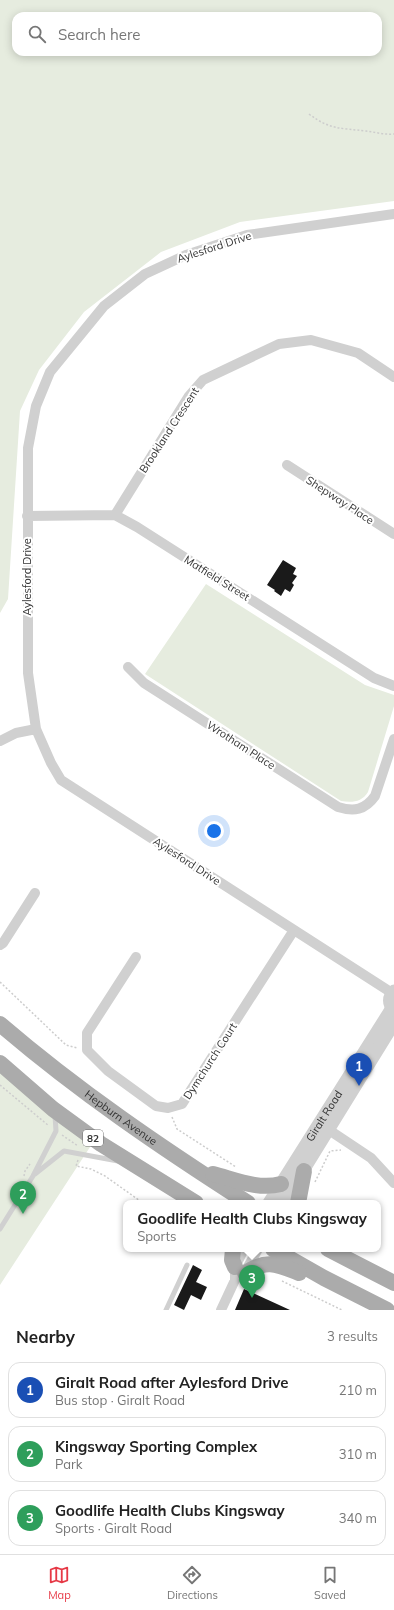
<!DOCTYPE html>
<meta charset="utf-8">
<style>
body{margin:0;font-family:Mulish,sans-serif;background:#f2f2f2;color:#222}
.you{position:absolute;left:214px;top:831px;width:14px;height:14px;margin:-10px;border:3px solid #fff;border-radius:50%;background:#1a73e8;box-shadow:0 0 0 6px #1a73e833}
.badge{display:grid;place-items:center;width:26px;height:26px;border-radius:50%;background:#e63946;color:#fff;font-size:13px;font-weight:700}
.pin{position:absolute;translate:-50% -33px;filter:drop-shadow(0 1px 2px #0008)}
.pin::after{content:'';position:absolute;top:21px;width:14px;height:12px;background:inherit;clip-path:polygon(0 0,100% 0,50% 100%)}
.popup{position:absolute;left:123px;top:1200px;width:258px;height:52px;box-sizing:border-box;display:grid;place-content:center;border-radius:8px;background:#fff;filter:drop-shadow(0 1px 3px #0005);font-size:13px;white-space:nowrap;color:#767676}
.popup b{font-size:15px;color:#222}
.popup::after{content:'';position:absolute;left:50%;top:100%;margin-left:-8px;border:8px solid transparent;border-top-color:#fff}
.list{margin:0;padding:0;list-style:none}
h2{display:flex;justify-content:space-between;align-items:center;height:52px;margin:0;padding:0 16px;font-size:17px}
h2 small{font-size:13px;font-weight:400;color:#767676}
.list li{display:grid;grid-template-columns:26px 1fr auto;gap:12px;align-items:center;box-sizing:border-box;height:56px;margin:0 8px 8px;padding:0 8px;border:1px solid #e0e0e0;border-radius:12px}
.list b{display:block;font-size:15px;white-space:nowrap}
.list p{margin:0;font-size:13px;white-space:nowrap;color:#767676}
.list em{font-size:13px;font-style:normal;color:#767676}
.icon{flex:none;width:22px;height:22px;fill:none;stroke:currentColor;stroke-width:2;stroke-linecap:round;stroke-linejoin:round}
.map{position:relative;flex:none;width:394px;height:1310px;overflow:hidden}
.search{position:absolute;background:#fff;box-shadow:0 2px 10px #0003;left:12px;right:12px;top:12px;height:44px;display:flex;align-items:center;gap:10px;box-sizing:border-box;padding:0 14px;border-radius:12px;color:#767676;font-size:15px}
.sheet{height:244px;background:#fff}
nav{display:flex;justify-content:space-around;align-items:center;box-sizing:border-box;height:56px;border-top:1px solid #e0e0e0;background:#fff;font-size:11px;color:#767676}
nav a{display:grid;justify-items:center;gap:2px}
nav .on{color:#e63946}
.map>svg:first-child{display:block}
</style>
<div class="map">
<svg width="394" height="1310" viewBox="0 0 394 1310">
<rect width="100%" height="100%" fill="#fff"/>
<path fill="#e6ecdf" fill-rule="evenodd" d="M0 0H394V201L240 222 161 252 84 312 39 370 20 411 8 599 0 613ZM16 16H378V52H16Z
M206 584 365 685 394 695V706L368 792C362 802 352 803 341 801L145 674Z
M0 1067 92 1144 0 1285Z"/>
<path fill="#1a1a1a" d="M283 560 296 568 293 574 297 576 292 583 294 585 290 592 285 589 281 596 274 591 275 590 267 585Z
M193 1265 202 1270 196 1282 207 1287 201 1300 191 1295 184 1310 174 1305Z
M244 1289 290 1310H235Z"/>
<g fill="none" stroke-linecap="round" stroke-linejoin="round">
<path stroke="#cdcdcd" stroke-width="1.5" stroke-dasharray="2 2" stroke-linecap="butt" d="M309 114C330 130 341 128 366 131 375 132 384 135 394 134
M0 982 66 1045 77 1048
M0 1085 49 1126
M172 1117 177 1129 236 1167
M62 1135 78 1146
M78 1160 76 1166 91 1169 105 1176 143 1203
M24 1176 25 1171 30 1164
M315 1182 330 1151 341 1150
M282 1281 342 1310"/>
<path stroke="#d0d0d0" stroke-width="5" d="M35 1174 64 1151 118 1161
M0 1229 33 1176 56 1131 55 1115
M166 1310 187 1265"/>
<path stroke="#d0d0d0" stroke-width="10" d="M287 465 394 534
M115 515 189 396 203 380 279 344 311 340 358 353 394 377
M27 516 115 515 137 527 374 678 394 686
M128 667 144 683 338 807C354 812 365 810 375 796L394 739
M0 741 16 733 36 729
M0 945 3 943 35 893
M136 957 87 1033V1050L108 1071 156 1106 168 1108 182 1104 294 930
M392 993 61 780 51 763 36 729 28 673V448L36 406 50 372 104 306 145 274 186 255 247 235 394 214
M323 1126 371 1158 394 1183
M245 1272 258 1249
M221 1310 235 1280V1267L244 1249"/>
<g stroke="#d0d0d0" stroke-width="13">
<path d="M394 991C388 997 388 1004 394 1010"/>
<path id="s1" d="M269 1203 392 1008"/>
<path d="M283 1203 394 1023"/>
</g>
<g stroke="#ababab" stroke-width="16">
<path id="s2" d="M0 1024C78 1091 162 1148 248 1203"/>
<path d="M0 1063 53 1109 101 1144 196 1203"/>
<path d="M213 1174C236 1180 258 1190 281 1184"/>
<path d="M298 1203 304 1171"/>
<path d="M233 1249 232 1260 235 1267"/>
<path d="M273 1249 324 1278 387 1310"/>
<path d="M328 1249 394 1283"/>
<path d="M245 1273C267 1259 276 1264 299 1273"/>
</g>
</g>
<g text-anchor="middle" stroke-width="4" stroke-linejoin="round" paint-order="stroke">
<rect fill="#fff" stroke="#707070" stroke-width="1" x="83" y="1130" width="20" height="16" rx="3"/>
<g font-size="10" font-weight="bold" fill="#333">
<text x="93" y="1142">82</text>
</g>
<g font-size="11" fill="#333" stroke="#fff">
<text transform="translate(214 247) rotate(-18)" y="4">Aylesford Drive</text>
<text transform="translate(169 430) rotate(-57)" y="4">Brookland Crescent</text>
<text transform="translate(340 500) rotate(33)" y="4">Shepway Place</text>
<text transform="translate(27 577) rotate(-90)" y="4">Aylesford Drive</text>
<text transform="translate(217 578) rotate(32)" y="4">Matfield Street</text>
<text transform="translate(241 745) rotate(33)" y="4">Wrotham Place</text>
<text transform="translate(187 861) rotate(33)" y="4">Aylesford Drive</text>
<text transform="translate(210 1061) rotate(-57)" y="4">Dymchurch Court</text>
<text dy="4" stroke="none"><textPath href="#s1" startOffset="103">Giralt Road</textPath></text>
<text dy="4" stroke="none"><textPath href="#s2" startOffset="153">Hepburn Avenue</textPath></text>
</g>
</g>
</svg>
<div class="you"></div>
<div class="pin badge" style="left:359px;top:1086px;background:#1a4fb4">1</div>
<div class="pin badge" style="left:23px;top:1214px;background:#2e9e5b">2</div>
<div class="pin badge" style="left:252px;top:1298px;background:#2e9e5b">3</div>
<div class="popup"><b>Goodlife Health Clubs Kingsway</b>Sports</div>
<div class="search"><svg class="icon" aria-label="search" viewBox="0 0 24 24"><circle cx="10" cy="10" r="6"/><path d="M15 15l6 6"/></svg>Search here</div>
</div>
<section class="sheet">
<h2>Nearby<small>3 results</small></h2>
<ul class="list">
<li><span class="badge" style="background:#1a4fb4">1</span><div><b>Giralt Road after Aylesford Drive</b><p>Bus stop · Giralt Road</p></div><em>210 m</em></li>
<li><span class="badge" style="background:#2e9e5b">2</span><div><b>Kingsway Sporting Complex</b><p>Park</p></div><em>310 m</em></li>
<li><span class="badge" style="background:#2e9e5b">3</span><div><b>Goodlife Health Clubs Kingsway</b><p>Sports · Giralt Road</p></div><em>340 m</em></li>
</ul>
</section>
<nav>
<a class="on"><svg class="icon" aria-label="map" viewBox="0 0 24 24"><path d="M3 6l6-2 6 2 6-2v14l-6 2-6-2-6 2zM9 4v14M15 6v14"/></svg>Map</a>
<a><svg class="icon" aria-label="directions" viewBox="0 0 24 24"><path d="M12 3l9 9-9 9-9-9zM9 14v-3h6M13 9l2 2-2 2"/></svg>Directions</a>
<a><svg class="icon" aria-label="saved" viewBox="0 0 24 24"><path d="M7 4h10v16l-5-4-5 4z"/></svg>Saved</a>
</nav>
